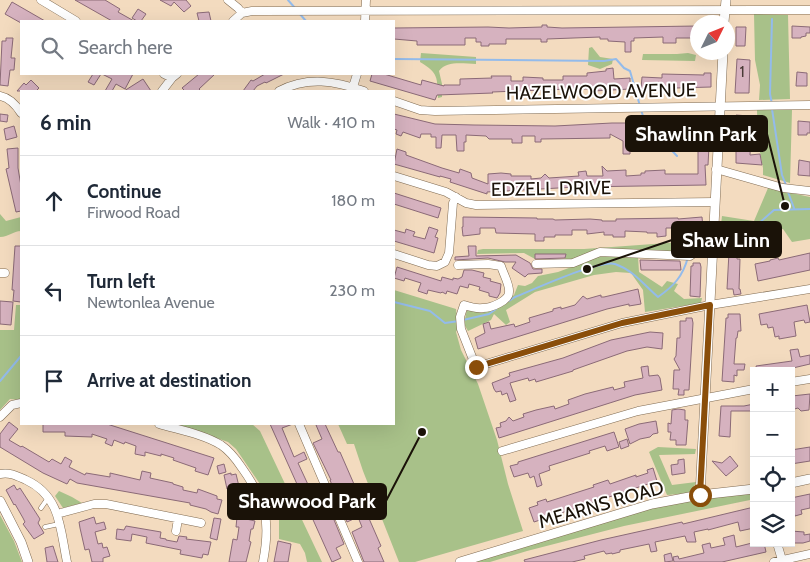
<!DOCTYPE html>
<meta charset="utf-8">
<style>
body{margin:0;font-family:Cabin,sans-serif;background:#f6f6f7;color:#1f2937}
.controls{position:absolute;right:15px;bottom:15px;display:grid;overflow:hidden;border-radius:0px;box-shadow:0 5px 20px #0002}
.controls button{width:45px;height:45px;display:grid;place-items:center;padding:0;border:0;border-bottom:1px solid #e0e1e3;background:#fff;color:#1f2937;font:25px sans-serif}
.compass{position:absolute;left:690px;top:15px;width:45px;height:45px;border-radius:50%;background:#fff;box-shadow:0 5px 20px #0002;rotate:47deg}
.stop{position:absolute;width:15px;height:15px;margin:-11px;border:4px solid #8a4e0a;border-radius:50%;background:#fff}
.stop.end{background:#8a4e0a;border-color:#fff;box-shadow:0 1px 5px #0008}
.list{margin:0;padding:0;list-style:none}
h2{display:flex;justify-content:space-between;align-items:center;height:65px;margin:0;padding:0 20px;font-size:21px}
h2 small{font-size:16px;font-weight:400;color:#747a83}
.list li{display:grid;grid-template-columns:32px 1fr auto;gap:15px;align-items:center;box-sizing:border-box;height:90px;padding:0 20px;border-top:1px solid #e0e1e3}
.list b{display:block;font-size:19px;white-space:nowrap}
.list p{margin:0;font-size:16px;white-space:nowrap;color:#747a83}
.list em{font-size:16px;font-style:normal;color:#747a83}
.icon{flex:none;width:28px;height:28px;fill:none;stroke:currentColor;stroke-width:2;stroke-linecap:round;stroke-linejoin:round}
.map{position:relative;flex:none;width:810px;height:562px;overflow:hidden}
.search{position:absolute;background:#fff;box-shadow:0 5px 20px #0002;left:20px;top:20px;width:375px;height:55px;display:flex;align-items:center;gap:12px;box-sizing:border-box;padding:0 18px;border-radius:0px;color:#747a83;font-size:19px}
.panel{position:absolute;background:#fff;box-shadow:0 5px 20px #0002;left:20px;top:90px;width:375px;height:335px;border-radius:0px}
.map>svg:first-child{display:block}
</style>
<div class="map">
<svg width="810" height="562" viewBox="0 0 810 562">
<rect width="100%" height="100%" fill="#f3dbbf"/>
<path fill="#a8c189" d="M754 14 788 15 790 99 759 100 760 85 755 60Z
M592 47 600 57 613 59 612 64 600 69 588 65 589 48Z
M421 53 476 57V64C464 64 447 60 439 71L442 84V97L438 98C437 78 439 73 420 62Z
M688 53 696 55 695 61 642 60 643 54H677Z
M757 110H792L790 183 763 175V168L758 142Z
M768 188 810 197V239L792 242 783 229 760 234 720 232 722 216 754 221Z
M0 214 6 221 21 217V231C13 231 9 237 0 237Z
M681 242 701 244 699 248 687 253 599 250 575 260H565V254H535V259L524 253 477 254 478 250 483 249H584Z
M601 256 638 257 639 272 662 287 667 281 678 284 674 291 684 299 702 298 701 303 645 312 643 290 631 273 616 272 594 275 535 292 506 310 510 322 506 325 494 314 491 320 468 331 464 324 467 309 482 313 494 308 514 295 518 285 525 286 532 283 538 276 558 272Z
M394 290 456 309 458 328 456 332 461 350 478 384 497 440 508 484 523 531 415 562H399L363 471 354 444H347L338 424H394Z
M16 305H21V400L10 399 0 410V330H14Z
M176 424H252L260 431 322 562H307L305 553 300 544 279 539V519L272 520 262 487 236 449 228 442Z
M658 447 696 449 695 454 659 455 672 485 696 482 691 493 667 495 649 452Z
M59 491 72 497 82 503 63 508 55 496Z
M754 493V499L750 500 624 526 527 551 490 562H473L667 503Z
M0 515 14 541 22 562H0Z"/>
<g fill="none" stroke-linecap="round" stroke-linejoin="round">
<path stroke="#93bbeb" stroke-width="2" d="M288 0 295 8
M299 13 306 21
M394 59 604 61 616 59 624 68 630 71 640 106
M772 104 770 94 772 19
M772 109 782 175 786 185
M641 110 646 125
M650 134 661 139 677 156
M788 192 794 208
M720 228C732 221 745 221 758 224L774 210 810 209
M690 253 704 236 707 234
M509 301 515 297C533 290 600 259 615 264 633 270 644 285 658 297 674 286 683 276 688 257
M394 302 430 311 445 323 459 321
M463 320 489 314 496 309
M0 381 21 356"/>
</g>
<path fill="#d6b2bf" stroke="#8b6a77" d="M75 0H105L120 9 118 12 134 21H112Z
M160 0H186L191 6 184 12 174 2 171 6Z
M12 2 45 21H21V23L5 14Z
M138 9 146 14 141 21H137L132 18Z
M209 12 211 21H199L197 13Z
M542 25H547V27L562 28 697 26 698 35 697 38H676V43H663V37L634 38V41H631V52H625V42L608 41V39H600V37L547 39V42H541V39H506V44H489V46H481V42H476V38H465V45H417V41L394 39V28L488 27 509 28 542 27Z
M792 26 810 27V33H806V36L801 37V38H792Z
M736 27H746L745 46H736Z
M6 38H13L11 58H15L14 70H10L8 86 0 85 2 41H6Z
M737 59 750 60 749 93H735Z
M613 68 614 79 630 78V89L593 91V89H570L492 92 493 93 437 95 435 100 370 81 372 74H384L421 85 422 80 444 86V85H460V79L492 78 491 76H511V81H523V77L543 78V80H563V76H587V73L606 71V69Z
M797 72 807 73V86H796Z
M704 73H711V87L641 89 642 77 662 78V74L704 75Z
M93 74H101L94 85 88 82Z
M102 74H133L125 89 116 84 112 91H105L112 79Z
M199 74H215L199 89 201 91H185L182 88Z
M265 74H284L266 83 265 82 257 86 253 91H243L251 80 253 81Z
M143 79 151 91H124Z
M31 80 39 88 36 91H17L24 83 26 85Z
M0 114 8 115 7 122 0 121Z
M394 114 435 124 474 125 555 126 612 123H708V146H709L708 165H705L706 185 576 187 487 192V194L450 182 451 179 440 176V177L394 164 397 149 406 152V155L442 168 459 173 460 169 471 173 472 178 488 184V174L501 173 511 174V176H531V179L541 178 545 174 549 178 579 176 578 172 586 171 587 176H603L602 166 607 171 626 170V176L641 175V173H645V171L665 170V174H698V137H687V134H641L640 143H630V154H623V141L610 134V138L541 139V142H535V136H522V143H512V139H489L486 136 466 135V142H464V151H457L456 135H442L441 148H436V137H431V134H421L420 138 403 132 401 136 396 134 397 130 394 129Z
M736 115 749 116V122L753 123V129H751L750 155 760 154 762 165 736 163Z
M798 121 810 122V133H807V135H798Z
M14 126 17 137 6 140 4 129Z
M18 148V168L21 186V211L16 212 6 169 9 168 7 149Z
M799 160 810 162V176L798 175Z
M394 193 441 208 438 218 394 204Z
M463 217 537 218V219H553L555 220 590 219 602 220V221H616V219L678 218V219L702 217 703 228 683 230 682 228H666V236L657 237V233H647V232L625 231V237H613V235H604V232L587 234V230H572V235H555V237H544V241H535V234L496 233 495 228H480V234L463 236 462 227H463Z
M429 227 438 230 435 237 438 238 434 253 394 241V230L405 233 406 229 415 232 413 236 425 239Z
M730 234H741V247H737V259H740L739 289H740L741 294 734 295 733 289H727Z
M15 246H21V302L13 301 14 290H12Z
M468 246H476V256L516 255 530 263 533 269H542V273L528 274 525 277 512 268 516 262H505L488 258 455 260V257L469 256Z
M810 253V270L758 281 755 264 770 261V260L778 258 779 260Z
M535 254H566L565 258 535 259Z
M640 260 680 261 681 270H641Z
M693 263H700L701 267 700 297 690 296 691 266H693Z
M397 267 441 281 442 277 453 280V278L458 279 462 277 464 270H472L484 273 483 277 491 279 490 281 501 284 500 293 497 298 489 296V293L479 290 480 287 469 284 468 288 460 286 457 294 447 291 446 294 442 292 441 293 428 290 427 294 418 291 421 283 405 278 404 281 394 278Z
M638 289 641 304 629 306V304L607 309 478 349 475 338 485 333 483 324 489 322 491 329 514 324 515 327 530 322 529 318 553 311V309L561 307V309L575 305 583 296 587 299 601 295V297H604Z
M0 301 13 302 11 325 0 324Z
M807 305 810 322 805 323 804 320 794 322 796 336 779 339V336L775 337 773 327 768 328 767 324 761 325 759 314Z
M728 314H740L741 331H738L737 338H736L734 364H745L744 370H737V376L734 375V382L722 381 726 318H728Z
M686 318H692L693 323 689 390H684V395H678L679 389H673L674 370H680L674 359 676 356 677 338H680V321H686Z
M650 332 663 333 662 349 647 347 627 351 573 370V371L536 382 535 379 529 381 528 378 510 383 516 400 510 402 507 393 502 395 501 391 496 392 494 389 492 383 510 376 509 373 563 358 611 340Z
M798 349 800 357 810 355V364L780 371H757L756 366 792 361 790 350Z
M648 366 649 376 658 375 660 378 662 390 635 395 499 438 496 428 501 427 500 423 506 421 509 417 513 421 524 417 523 414 536 410 554 406 555 409 569 404 568 400 585 394 613 387 614 390 625 387 624 382 643 378 641 367Z
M810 394 809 410 801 411 798 408 791 410 792 396Z
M754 404V411H731L730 437 719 436 721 406H744Z
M678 409 685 410V420H688L686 445H676V440H670L671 432H668V423L671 424 672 410Z
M656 421 658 433 653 434 650 437 640 439 630 444 625 429 639 424Z
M9 422 18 429 9 440 21 447 22 446 49 462 52 459 61 464 65 457 72 461 69 467 85 475 86 473 110 477V473L140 480 142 471 151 473 150 478 173 483V484L183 487V490L197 493 198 489 217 496V499L222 500 218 514 211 512 206 509 190 505V503L77 483 70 479 67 484 43 473 0 447V434Z
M43 424H107L214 458 208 475 195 471 196 468 173 460 174 458 161 454V456L145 452V456L135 454 136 446 125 442 124 444 114 440 112 446 105 443 107 439 92 434V437L65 436V432H43Z
M270 424H293L282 428 294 457 304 452 307 459 298 463 324 519 332 515 344 544 336 548 341 558 332 562Z
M319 424H325L338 452H340L381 546 378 548 384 562H364L352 532 362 527 358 517 347 522 339 503 347 500 342 490 335 493 330 480H331L313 443 322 439 316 425Z
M614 432 619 447 607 451 605 446 589 451 590 453 549 466 550 470 539 474 542 485 537 487 534 476 530 478 528 473 514 477 510 466 518 464V462Z
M627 439 629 446 621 449 619 442Z
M810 447V461L791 464V450Z
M730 456 738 466 726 476 712 461 722 463Z
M684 459 685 473 672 475 671 465 678 464V460Z
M224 464 226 472 219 474 217 466Z
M653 468 657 481 534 522 529 508 538 505 537 502 546 499 547 502 594 487 593 485 608 480 610 484 636 475V477L648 473 647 470Z
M231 473V475L236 474 242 499 248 497 250 505 248 506 250 512 238 515 239 508 233 510 231 502 235 500 231 488 227 489 224 475Z
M14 485 17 490 20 488 40 519 38 523 44 533 34 539 23 524 25 522 23 518 15 504 14 505 6 490Z
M810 494V508L801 510 802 514 795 516 793 508H791V498Z
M754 507V528L740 531 738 522 708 530V529L694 532 696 542H687L685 536 655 542 657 551 651 552 649 544 620 550V552L612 554V553L606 554 604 551 584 556 585 559 572 562H525L524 560 601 540 682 522 683 524Z
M94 517 96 524 104 522 106 529 95 532 98 544 102 543 103 548 107 547 110 556 103 558V562H92L89 549 85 550 80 528 79 522Z
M237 517 255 521 253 529H251L249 541 251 542 246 562H229L233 539 237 540 238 534 239 527H236Z
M214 518 221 519 217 540 210 538Z
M126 526 161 532 160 538 166 539V540L177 542 179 536 187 537 186 539 211 542 208 555 203 554 202 558 180 554 181 550 146 543 147 537 132 534 131 541 116 539 117 529 124 530Z
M791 531 804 532V535L810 534V541L803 543H791Z
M734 535 736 547 752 543H764L766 552 722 562H674L673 557 678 556 679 559 704 553 702 545 710 543 711 548 725 545 723 538Z
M278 541 291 544 288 562H274Z
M53 546 58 562H47L45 548Z
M671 553 673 561 665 562 664 555Z"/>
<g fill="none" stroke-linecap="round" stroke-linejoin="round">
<g stroke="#816c53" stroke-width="5">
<path id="service" d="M41 508 48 498
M45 527 59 524"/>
</g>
<g stroke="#816c53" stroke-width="9">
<path id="minor" d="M41 0 76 21
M228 0 238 8 242 13
M233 21 242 13 252 11 810 10
M365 21 366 0
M164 74 172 78 177 74
M353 87 357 74
M162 91 172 78
M279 91C308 76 335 81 364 91
M0 96C10 98 16 105 21 113
M394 101 420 110 435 111 810 105
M716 169 783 188 810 191
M394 176 446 192 466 203 476 205 715 202
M394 254 428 265 437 266 445 262 449 253 453 203 456 197
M536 264 573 263 600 252 690 256 697 251 713 245
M458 265 488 264 501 266C503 273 510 285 509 292 509 301 491 308 483 308 476 309 470 307 464 305L460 317 461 329 476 367 622 323 710 305 810 289
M0 273H5
M791 382 810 379
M0 417 12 405 21 403
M159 424C179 430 203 434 221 445 230 451 236 459 242 468 266 502 271 520 263 562
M299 424 358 562
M502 451 638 411 754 389
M0 474C10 472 17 476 26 480 61 496 60 529 67 562
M57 514 94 504H106L201 523
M176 531 178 519
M777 543 782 560
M774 562 810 554"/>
</g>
<g stroke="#816c53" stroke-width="10">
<path id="tertiary" d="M724 22 726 0
M791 483 810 479
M700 495 723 52
M0 501 21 542 28 562
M460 562 652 504 700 495 754 489"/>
</g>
<use href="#service" stroke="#fff" stroke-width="4"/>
<use href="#minor" stroke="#fff" stroke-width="8"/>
<use href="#tertiary" stroke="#fff" stroke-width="9"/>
</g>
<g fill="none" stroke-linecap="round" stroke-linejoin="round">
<path stroke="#8a4e0a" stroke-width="6" d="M476 367 622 323 710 305 700 495"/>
</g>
<g text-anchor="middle" stroke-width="4" stroke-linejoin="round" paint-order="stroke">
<g font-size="16" fill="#493a36">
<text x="742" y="77">1</text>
</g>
<g font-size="19" fill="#1a1208" stroke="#fff">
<text transform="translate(601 91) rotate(-1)" y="7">HAZELWOOD AVENUE</text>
<text transform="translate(551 188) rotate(-1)" y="7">EDZELL DRIVE</text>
<text transform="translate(601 504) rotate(-16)" y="7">MEARNS ROAD</text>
</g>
</g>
<path fill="none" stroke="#1a1208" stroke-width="2" d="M785 206L767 134M587 269L672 240M422 432L386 501"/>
<g fill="#1a1208" stroke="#fff" stroke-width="2">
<circle cx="785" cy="206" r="5"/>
<circle cx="587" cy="269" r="5"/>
<circle cx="422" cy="432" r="5"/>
</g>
<g fill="#1a1208" stroke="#1a1208" stroke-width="2">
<rect x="626" y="116" width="141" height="35" rx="5"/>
<rect x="672" y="222" width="109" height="35" rx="5"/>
<rect x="228" y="484" width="158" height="35" rx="5"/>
</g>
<g font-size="20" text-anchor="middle" font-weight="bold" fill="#fff">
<text x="696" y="141">Shawlinn Park</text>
<text x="726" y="247">Shaw Linn</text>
<text x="307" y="508">Shawwood Park</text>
</g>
</svg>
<div class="controls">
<button>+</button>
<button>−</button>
<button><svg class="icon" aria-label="locate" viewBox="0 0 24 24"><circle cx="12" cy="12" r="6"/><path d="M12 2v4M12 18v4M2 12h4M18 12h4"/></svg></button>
<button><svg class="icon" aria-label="layers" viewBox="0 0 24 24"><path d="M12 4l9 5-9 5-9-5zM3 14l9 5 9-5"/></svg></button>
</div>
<svg class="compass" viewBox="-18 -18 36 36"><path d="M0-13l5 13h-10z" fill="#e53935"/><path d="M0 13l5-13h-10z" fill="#747a83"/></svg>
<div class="stop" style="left:700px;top:495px"></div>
<div class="stop end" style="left:476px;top:367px"></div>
<div class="search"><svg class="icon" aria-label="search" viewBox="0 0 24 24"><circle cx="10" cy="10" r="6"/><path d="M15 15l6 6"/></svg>Search here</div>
<section class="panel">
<h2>6 min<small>Walk · 410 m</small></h2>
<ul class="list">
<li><svg class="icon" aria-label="ahead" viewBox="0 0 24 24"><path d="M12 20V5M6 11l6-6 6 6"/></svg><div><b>Continue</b><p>Firwood Road</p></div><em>180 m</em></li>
<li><svg class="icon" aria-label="left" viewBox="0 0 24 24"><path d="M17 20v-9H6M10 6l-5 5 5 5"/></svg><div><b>Turn left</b><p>Newtonlea Avenue</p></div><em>230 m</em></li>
<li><svg class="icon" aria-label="arrive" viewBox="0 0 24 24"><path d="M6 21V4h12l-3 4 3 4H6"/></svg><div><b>Arrive at destination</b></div></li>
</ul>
</section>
</div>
